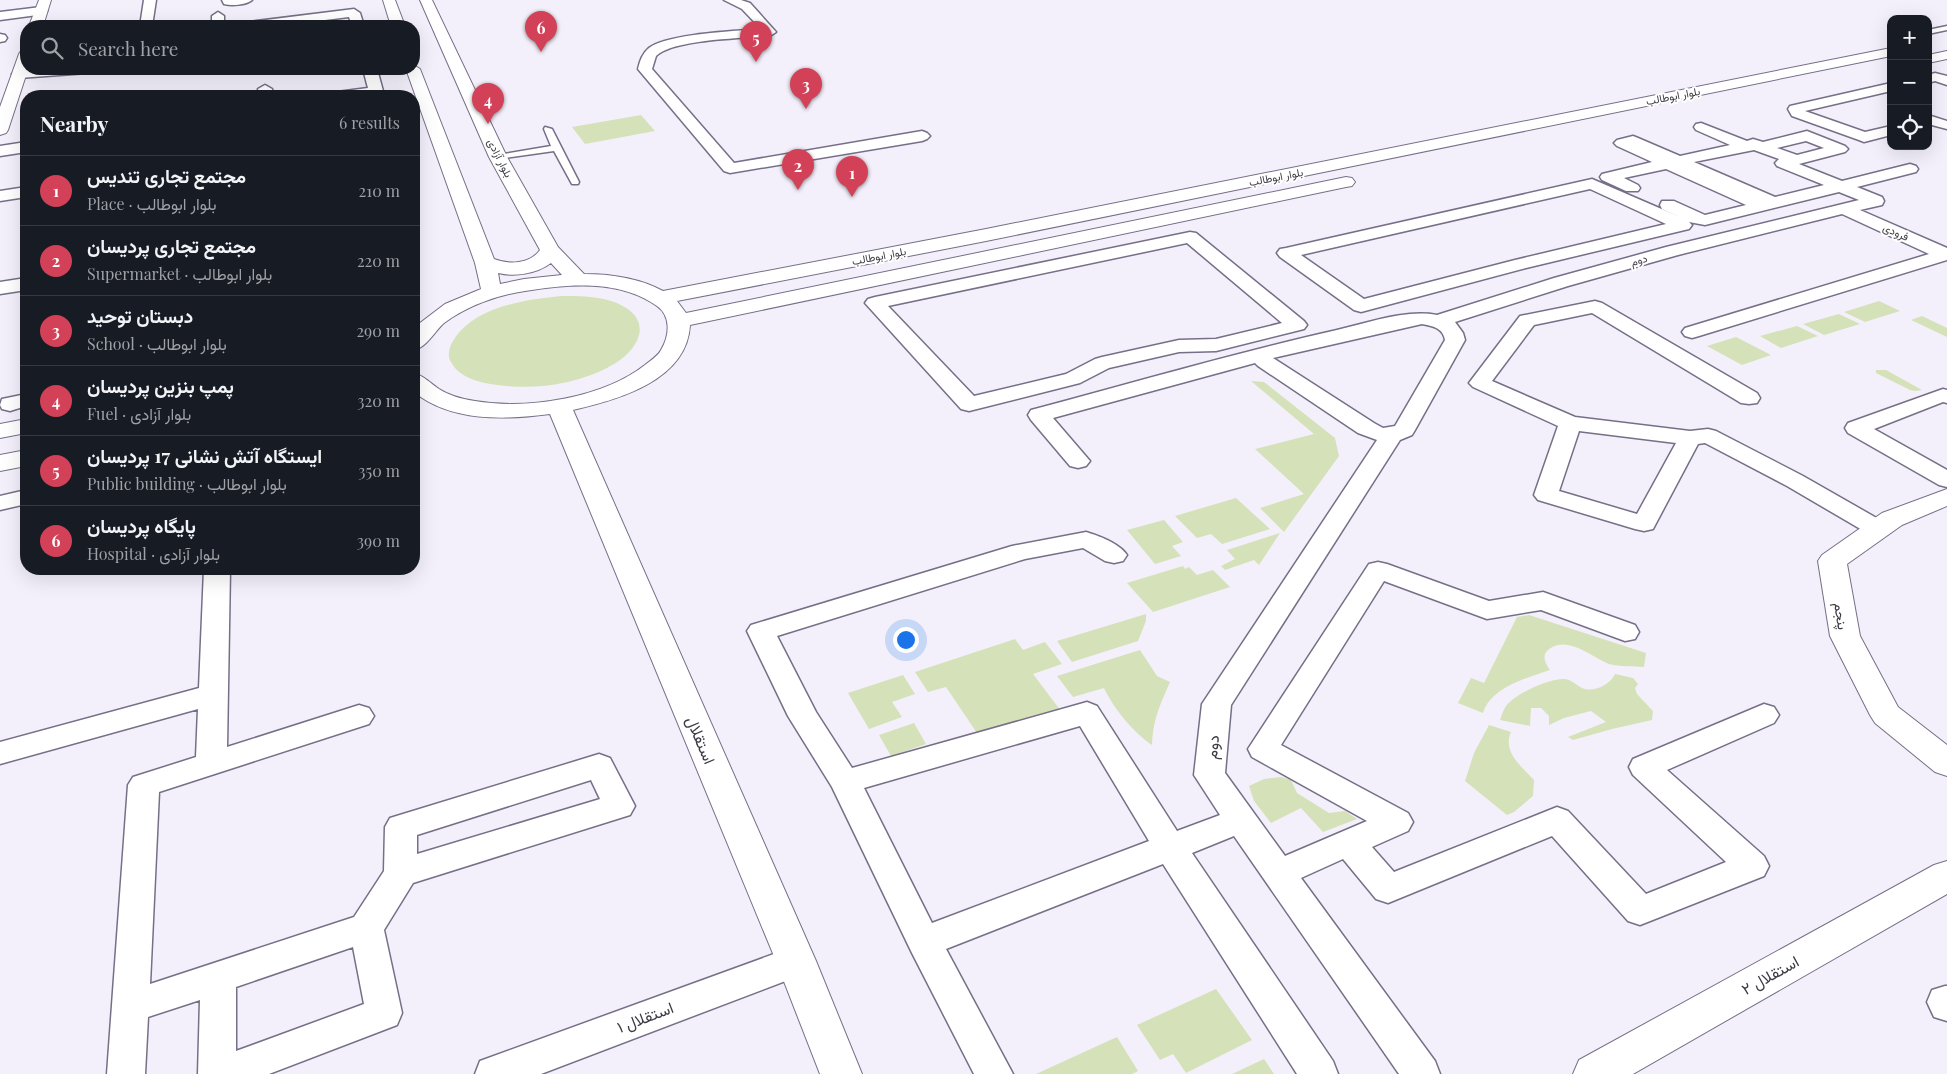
<!DOCTYPE html>
<meta charset="utf-8">
<style>
body{margin:0;font-family:"Playfair Display",Vazirmatn,serif;background:#242831;color:#f1f3f6}
.controls{position:absolute;right:15px;top:15px;display:grid;overflow:hidden;border-radius:10px;box-shadow:0 5px 20px #0002}
.controls button{width:45px;height:45px;display:grid;place-items:center;padding:0;border:0;border-bottom:1px solid #363941;background:#171b24;color:#f1f3f6;font:25px sans-serif}
.you{position:absolute;left:905px;top:639px;width:18px;height:18px;margin:-12px;border:4px solid #fff;border-radius:50%;background:#1a73e8;box-shadow:0 0 0 8px #1a73e833}
.badge{display:grid;place-items:center;width:32px;height:32px;border-radius:50%;background:#d24157;color:#fff;font-size:16px;font-weight:700}
.pin{position:absolute;translate:-50% -41px;filter:drop-shadow(0 1px 2px #0008)}
.pin::after{content:'';position:absolute;top:26px;width:18px;height:15px;background:inherit;clip-path:polygon(0 0,100% 0,50% 100%)}
.list{margin:0;padding:0;list-style:none}
h2{display:flex;justify-content:space-between;align-items:center;height:65px;margin:0;padding:0 20px;font-size:21px}
h2 small{font-size:16px;font-weight:400;color:#9ea1a6}
.list li{display:grid;grid-template-columns:32px 1fr auto;gap:15px;align-items:center;box-sizing:border-box;height:70px;padding:0 20px;border-top:1px solid #363941}
.list b{display:block;font-size:19px;white-space:nowrap}
.list p{margin:0;font-size:16px;white-space:nowrap;color:#9ea1a6}
.list em{font-size:16px;font-style:normal;color:#9ea1a6}
.icon{flex:none;width:28px;height:28px;fill:none;stroke:currentColor;stroke-width:2;stroke-linecap:round;stroke-linejoin:round}
.map{position:relative;flex:none;width:1947px;height:1074px;overflow:hidden}
.search{position:absolute;background:#171b24;box-shadow:0 5px 20px #0002;left:20px;top:20px;width:400px;height:55px;display:flex;align-items:center;gap:12px;box-sizing:border-box;padding:0 18px;border-radius:20px;color:#9ea1a6;font-size:19px}
.panel{position:absolute;background:#171b24;box-shadow:0 5px 20px #0002;left:20px;top:90px;width:400px;height:485px;border-radius:20px}
.map>svg:first-child{display:block}
</style>
<div class="map">
<svg width="1947" height="1074" viewBox="0 0 1947 1074">
<rect width="100%" height="100%" fill="#f3f0fb"/>
<path fill="#d5e1b8" d="M641 115 655 131 585 144 572 127Z
M561 296C579 296 597 296 614 302 657 318 640 352 607 368 574 385 533 390 497 385 481 383 459 378 451 362 447 356 449 347 453 341 475 306 524 300 561 296Z
M1879 301 1900 311 1865 322 1844 312Z
M1839 314 1860 324 1824 335 1803 324Z
M1922 316 1947 328V337L1911 320Z
M1797 326 1818 336 1781 348 1760 336Z
M1736 337 1771 355 1742 365 1707 346Z
M1876 370H1886L1922 390 1915 391 1910 390 1876 373Z
M1251 381 1264 382 1335 438 1339 456 1284 532 1260 508 1304 494 1255 449 1314 434Z
M1236 498 1270 529 1222 544 1211 534 1197 538 1175 516Z
M1164 520 1183 542 1172 546 1181 556 1155 564 1127 530Z
M1280 533 1259 565 1254 560 1225 570 1221 566 1235 559 1227 550Z
M1183 566 1185 569 1189 567 1197 575 1213 570 1230 587 1153 612 1127 583Z
M1146 614V621L1138 641 1072 662 1057 641Z
M1529 615 1646 653 1644 667C1633 666 1620 667 1609 664 1593 658 1567 634 1548 650 1541 656 1546 664 1550 670 1527 678 1491 687 1483 713L1458 703 1471 678 1484 683 1517 617Z
M1015 639 1023 650 1045 642 1062 664 1033 674 1061 711 981 739 946 687 928 692 915 672Z
M1140 650 1157 676 1170 682C1160 705 1153 719 1152 745 1133 732 1114 709 1104 688L1073 697 1057 676Z
M1615 674 1633 678 1638 684 1635 688 1637 694 1653 711 1652 720 1612 729 1573 740 1568 737 1606 722 1591 711 1564 718 1549 725V716L1541 708H1531L1530 726 1500 720C1502 715 1503 710 1506 706 1516 693 1550 678 1565 679 1572 680 1576 685 1582 688 1593 693 1610 685 1615 674Z
M903 675 915 694 892 702 902 717 869 729 848 693Z
M914 723 926 744 891 756 879 735Z
M1489 725 1511 732C1502 752 1522 767 1534 780L1533 796 1514 812 1507 815 1465 781 1474 753Z
M1281 777 1291 780 1297 793 1329 813 1345 811 1357 819 1323 832 1301 808 1271 823 1254 801 1249 786 1264 779Z
M1216 989 1252 1040 1186 1073 1173 1054 1160 1060 1137 1025Z
M1117 1037 1138 1071 1132 1074H1036Z
M1264 1059 1274 1074H1232Z"/>
<g fill="none" stroke-linecap="round" stroke-linejoin="round">
<g stroke="#766f87" stroke-width="3">
<path id="lane" d="M1947 26V30L1928 34V30Z
M545 127 552 129 579 182 578 184H572L554 151 498 159 494 157 498 155 551 146 544 129Z"/>
</g>
<g stroke="#766f87" stroke-width="3">
<path id="street" d="M144 0H156L152 26H140Z
M222 0H252C246 5 232 6 224 4Z
M724 0H741L750 3 776 32 770 36C745 38 673 39 656 56L652 69 734 163 922 131 927 133 930 136 927 139 922 141 730 173 724 171 638 69C640 61 642 54 649 48 666 34 736 31 761 29L742 9Z
M41 7 47 11 45 14 0 20V12Z
M354 9 360 13 364 26H352L349 17 277 26H243L249 22Z
M218 12 224 16V26H209L212 23V16Z
M0 34 5 35 7 38 5 41 0 42Z
M35 69H94L87 73 19 78 12 74 19 70Z
M363 69H377L383 91 381 94 368 96H330L332 93 337 92 368 88Z
M1935 73 1947 76V85L1935 81 1928 83V75Z
M1891 83V91L1805 111 1865 132 1891 126V135L1864 142 1859 140 1792 116 1788 109 1790 106Z
M265 85 272 89 273 96H259L258 89Z
M1928 115 1947 121V129L1928 124Z
M1701 123 1747 141 1753 139 1763 142 1807 131 1845 146 1848 149 1845 152 1799 164 1842 181 1910 164 1916 166 1918 169 1916 172 1857 187 1882 197 1884 201 1882 205 1860 210 1947 248V260L1699 336 1692 338 1685 336 1682 332 1685 328 1929 254 1842 214 1678 255 1568 286 1455 322 1463 333 1465 340 1415 430 1412 435 1400 440 1231 705 1225 773 1285 856 1367 821 1252 757 1248 749 1369 564 1378 562 1387 564 1489 601 1543 592 1635 625 1639 632 1635 639 1625 641 1541 610 1487 619 1384 581 1281 745 1408 813 1413 822 1408 831 1372 847 1394 872 1557 807 1568 811 1646 894 1726 862 1633 775 1629 767 1633 759 1764 704 1774 707 1779 715 1774 723 1667 770 1764 856 1769 866 1764 876 1640 925 1628 921 1552 836 1388 903 1376 899 1343 859 1301 878 1435 1061 1440 1074H1399L1234 836 1192 853 1333 1061 1338 1074H1297L1163 864 946 949 1013 1074H974L912 953 832 787 788 716 747 631 751 625 1012 546 1086 532C1099 536 1119 543 1127 555L1123 561 1114 563 1105 561 1083 548 1025 559 777 636 816 712 852 768 1087 702 1097 706 1177 831 1220 815 1194 775 1202 704 1377 440 1358 433 1258 366 1255 363 1053 418 1090 461 1086 466 1078 468 1070 466 1031 420 1028 415 1031 410C1133 383 1234 353 1337 330 1368 323 1405 309 1437 315L1554 278 1666 247 1859 200 1839 192 1705 225 1689 222 1692 225 1689 229 1526 268 1361 312 1354 310 1280 257 1277 253 1280 249 1286 248 1592 179 1680 217 1662 209 1660 205 1662 201H1674L1705 215 1746 205 1666 169 1624 178 1638 185 1640 188 1638 191H1626L1602 180 1600 177 1602 174 1652 162 1617 146 1614 143 1617 140 1633 136 1638 138 1680 156 1730 145 1696 130 1694 127 1696 124ZM1806 141 1824 148 1797 155 1777 148ZM1754 150 1779 159 1775 163 1777 166 1824 185 1775 197 1694 162ZM1590 189 1666 224 1515 260 1364 299 1301 255ZM1422 324C1433 326 1443 328 1445 340L1395 426 1383 428 1374 423 1273 358ZM1080 726 1149 841 932 923 864 788Z
M26 142V152L0 156V146Z
M26 187V197L0 201V191Z
M1190 232 1196 233 1304 321 1307 325 1304 329 1216 351 1179 352 1109 368 1080 383 969 411 961 409 865 303 868 299 875 297ZM1187 243 1282 323 1216 339 1179 340 1102 357 1095 359 1066 374 974 396 888 306Z
M26 278V290L0 294V282Z
M1595 301 1602 303 1757 393 1760 398 1757 403 1749 404 1741 403 1592 313 1534 325 1492 381 1575 417 1690 431 1708 429 1716 431 1803 476 1887 524 1890 529 1887 534 1878 537 1869 534 1787 486 1705 443 1698 444 1653 529 1644 531 1635 529 1538 500 1534 495 1558 426 1473 387 1469 383 1520 316ZM1579 431 1676 443 1637 514 1559 491Z
M1943 389 1947 390V403L1943 402 1874 429 1947 470V487L1939 485 1848 433 1845 428 1848 423Z
M26 394V406L10 411 2 409 0 405 2 399Z
M26 490V504L0 510V496Z
M204 569H230L227 747 359 705 369 708 374 716 369 724 159 792 150 984 354 917 384 871 385 827 390 818 599 754 610 758 635 806 630 815 413 883 384 930 402 1013 397 1025 269 1074H198L200 1000 148 1017 145 1074H107L128 785 133 777 196 757 198 709 0 764V742L199 688ZM591 780 600 799 417 854V835ZM353 947 364 1004 236 1051V987Z
M796 946 809 950 814 961 809 972 541 1074H475L480 1061Z
M1945 986H1947V1021L1934 1017 1927 1002 1932 990Z"/>
</g>
<g stroke="#766f87" stroke-width="2">
<path id="secondary" d="M39 0H51L43 26H29Z
M383 0H395L405 26H391Z
M420 0H432L507 157 558 247 584 274C611 274 639 278 663 291L986 229 1891 48V56L986 241 677 301 686 313 1346 177 1352 178 1355 182 1352 186 1346 187 690 325C687 381 617 400 573 410L816 961 862 1074H820L776 961 550 414C505 420 451 422 414 392V373C424 376 430 383 439 389 450 396 462 399 475 401 527 410 603 398 645 365 651 360 658 356 661 350 670 335 671 316 657 306 619 279 568 284 525 291 497 295 467 306 444 323 434 332 427 347 414 350V329L416 326 445 304 481 289 475 263 406 69H414V65L420 69 494 259C509 265 530 264 540 250L489 157ZM551 263 562 275 524 279 500 284 498 273C515 277 536 274 551 263Z
M26 50V69H28L8 130 6 133 0 135V107L19 54 21 51Z
M1947 51V59L1928 63V55Z
M26 419V433L0 438V424Z
M26 450V466L0 471V455Z
M1947 489V506L1902 525 1847 564 1860 636 1898 707 1947 745V776L1935 772 1875 723 1870 715 1830 636 1818 561 1822 555 1882 513Z
M1947 861V894L1633 1074H1573L1579 1060 1934 865Z"/>
</g>
<use href="#lane" fill="#fff" fill-rule="evenodd"/>
<use href="#street" fill="#fff" fill-rule="evenodd"/>
<use href="#secondary" fill="#fff" fill-rule="evenodd"/>
</g>
<g text-anchor="middle" stroke-width="4" stroke-linejoin="round" paint-order="stroke">
<g font-size="11" fill="#3d3a44" stroke="#fff">
<text transform="translate(1673 96) rotate(-11)" y="4">بلوار ابوطالب</text>
<text transform="translate(500 158) rotate(63)" y="4">بلوار آزادی</text>
<text transform="translate(1276 177) rotate(-11)" y="4">بلوار ابوطالب</text>
<text transform="translate(1896 232) rotate(24)" y="4">فرودی</text>
<text transform="translate(879 256) rotate(-11)" y="4">بلوار ابوطالب</text>
<text transform="translate(1639 260) rotate(-16)" y="4">دوم</text>
</g>
<g font-size="14" fill="#3d3a44" stroke="#fff">
<text transform="translate(1841 616) rotate(81)" y="5">پنجم</text>
</g>
<g font-size="16" fill="#3d3a44" stroke="#fff">
<text transform="translate(701 740) rotate(67)" y="6">استقلال</text>
<text transform="translate(1212 747) rotate(-84)" y="6">دوم</text>
<text transform="translate(1770 975) rotate(-29)" y="6">استقلال ۲</text>
<text transform="translate(645 1017) rotate(-21)" y="6">استقلال ۱</text>
</g>
</g>
</svg>
<div class="controls">
<button>+</button>
<button>−</button>
<button><svg class="icon" aria-label="locate" viewBox="0 0 24 24"><circle cx="12" cy="12" r="6"/><path d="M12 2v4M12 18v4M2 12h4M18 12h4"/></svg></button>
</div>
<div class="you"></div>
<div class="pin badge" style="left:852px;top:197px">1</div>
<div class="pin badge" style="left:798px;top:190px">2</div>
<div class="pin badge" style="left:806px;top:109px">3</div>
<div class="pin badge" style="left:488px;top:124px">4</div>
<div class="pin badge" style="left:756px;top:62px">5</div>
<div class="pin badge" style="left:541px;top:52px">6</div>
<div class="search"><svg class="icon" aria-label="search" viewBox="0 0 24 24"><circle cx="10" cy="10" r="6"/><path d="M15 15l6 6"/></svg>Search here</div>
<section class="panel">
<h2>Nearby<small>6 results</small></h2>
<ul class="list">
<li><span class="badge">1</span><div><b>مجتمع تجاری تندیس</b><p>Place · بلوار ابوطالب</p></div><em>210 m</em></li>
<li><span class="badge">2</span><div><b>مجتمع تجاری پردیسان</b><p>Supermarket · بلوار ابوطالب</p></div><em>220 m</em></li>
<li><span class="badge">3</span><div><b>دبستان توحید</b><p>School · بلوار ابوطالب</p></div><em>290 m</em></li>
<li><span class="badge">4</span><div><b>پمپ بنزین پردیسان</b><p>Fuel · بلوار آزادی</p></div><em>320 m</em></li>
<li><span class="badge">5</span><div><b>ایستگاه آتش نشانی 17 پردیسان</b><p>Public building · بلوار ابوطالب</p></div><em>350 m</em></li>
<li><span class="badge">6</span><div><b>پایگاه پردیسان</b><p>Hospital · بلوار آزادی</p></div><em>390 m</em></li>
</ul>
</section>
</div>
